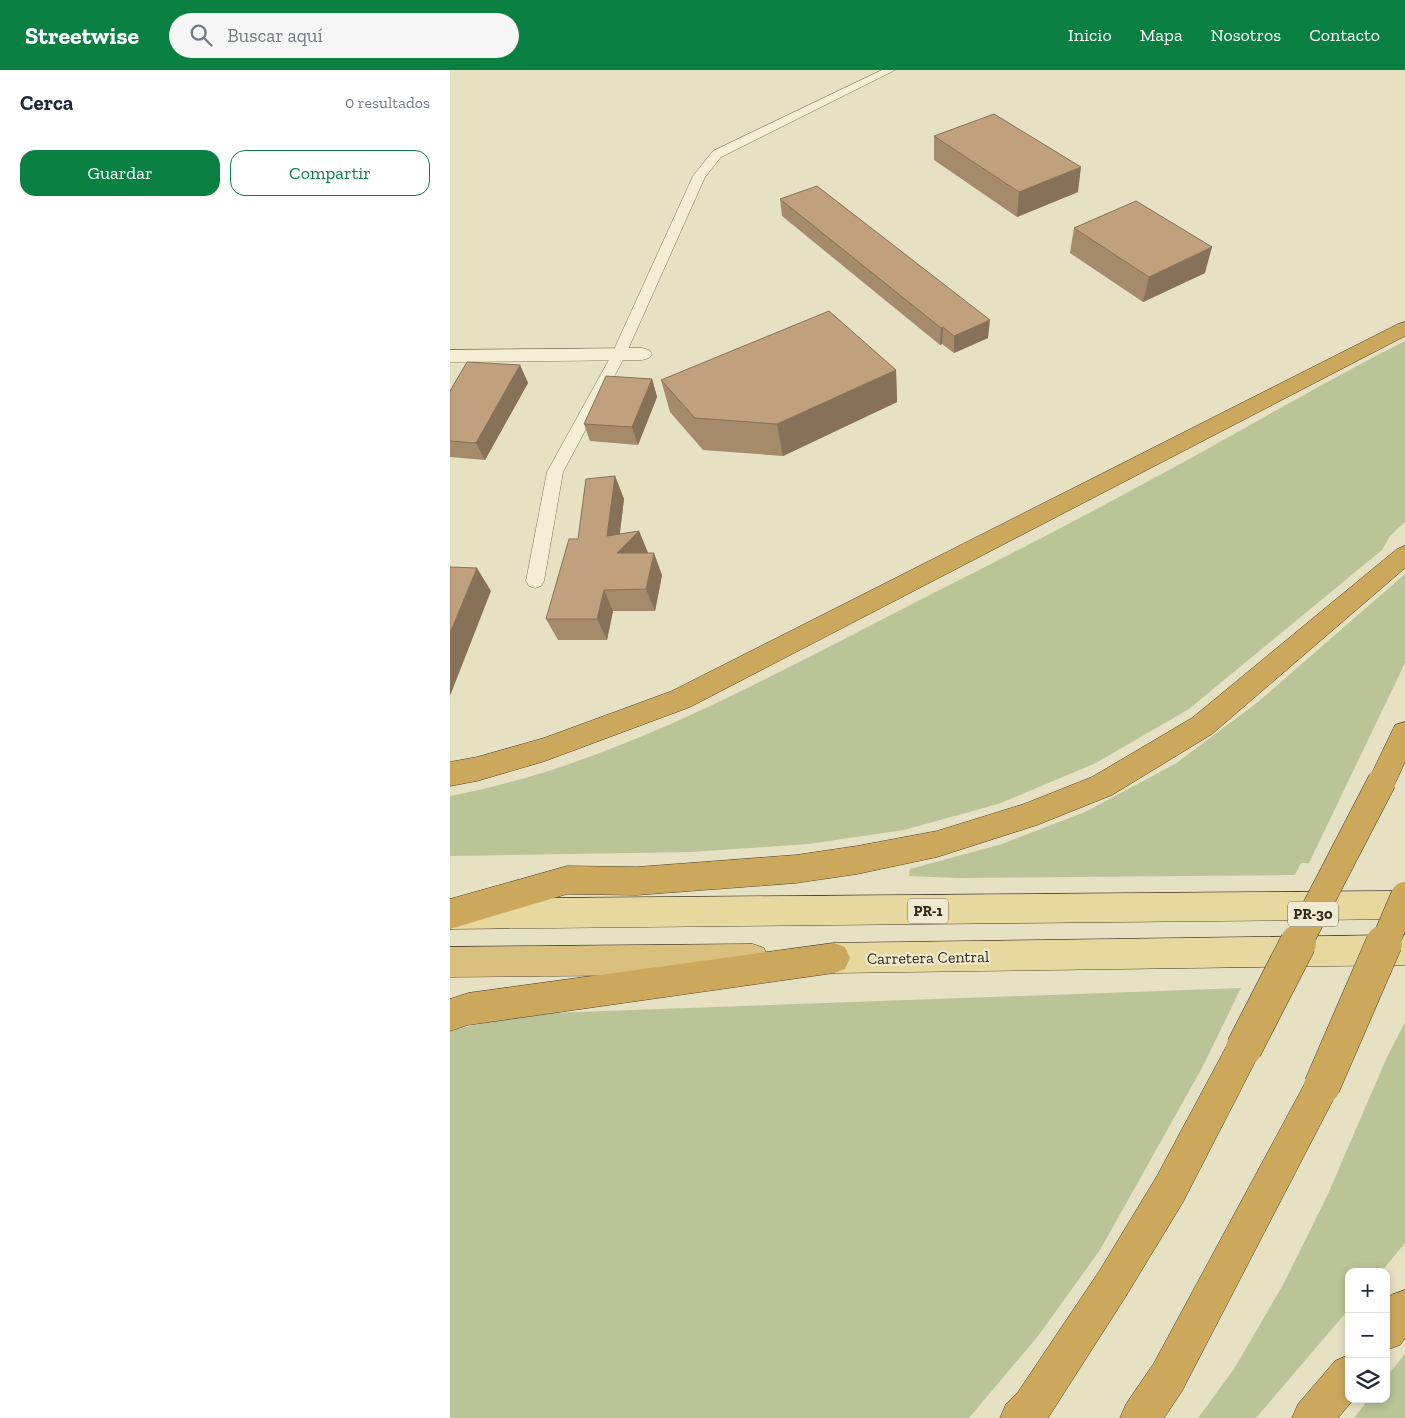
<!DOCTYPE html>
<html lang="es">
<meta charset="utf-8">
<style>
body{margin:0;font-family:"Zilla Slab",serif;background:#f6f6f7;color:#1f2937}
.controls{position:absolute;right:15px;bottom:15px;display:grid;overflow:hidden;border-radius:10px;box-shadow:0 2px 8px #0003}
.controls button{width:45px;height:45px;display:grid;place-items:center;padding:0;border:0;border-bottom:1px solid #e0e1e3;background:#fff;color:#1f2937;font:25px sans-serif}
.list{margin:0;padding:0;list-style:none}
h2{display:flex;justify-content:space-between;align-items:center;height:65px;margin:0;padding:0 20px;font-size:21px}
h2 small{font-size:16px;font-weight:400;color:#747a83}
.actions{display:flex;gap:10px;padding:15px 20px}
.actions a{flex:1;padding:11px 0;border:1px solid #0b8043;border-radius:15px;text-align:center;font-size:18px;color:#0b8043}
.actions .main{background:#0b8043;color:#fff}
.icon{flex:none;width:28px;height:28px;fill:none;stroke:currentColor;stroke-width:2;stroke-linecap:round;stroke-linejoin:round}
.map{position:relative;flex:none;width:955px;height:1348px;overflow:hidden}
header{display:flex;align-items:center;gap:30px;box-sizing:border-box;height:70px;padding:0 25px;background:#0b8043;color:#fff}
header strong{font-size:24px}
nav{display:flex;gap:28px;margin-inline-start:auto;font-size:18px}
.search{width:350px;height:45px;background:#f6f6f7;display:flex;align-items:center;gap:12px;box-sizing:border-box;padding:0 18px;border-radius:28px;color:#747a83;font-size:19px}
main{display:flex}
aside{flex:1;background:#fff}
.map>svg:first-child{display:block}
</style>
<header>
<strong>Streetwise</strong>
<div class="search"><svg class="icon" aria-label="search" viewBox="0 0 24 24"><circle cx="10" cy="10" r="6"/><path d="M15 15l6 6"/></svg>Buscar aquí</div>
<nav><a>Inicio</a><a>Mapa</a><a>Nosotros</a><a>Contacto</a></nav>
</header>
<main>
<aside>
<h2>Cerca<small>0 resultados</small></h2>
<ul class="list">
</ul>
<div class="actions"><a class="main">Guardar</a><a>Compartir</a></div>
</aside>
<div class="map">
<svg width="955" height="1348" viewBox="0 0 955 1348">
<rect width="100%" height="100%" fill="#e7e1c3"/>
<path fill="#bac498" d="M955 271V452L940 466 932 480 739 639 644 694 548 734 454 760 358 774 241 782 0 786V726C144 699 275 630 404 564 501 514 598 466 693 414 781 367 866 316 955 271Z
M955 504V593L859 793H851L845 805 508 808 459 806 460 799 552 774 635 742 725 694 808 632Z
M791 918 752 998 650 1180 588 1266 519 1348H0V961L71 944Z
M955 952V1173L931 1202H899V1239L806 1348H748L784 1299 834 1213 878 1124 937 987Z
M955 1284V1348H904L919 1329H936V1307Z"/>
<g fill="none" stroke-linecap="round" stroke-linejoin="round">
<g stroke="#7f735c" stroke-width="1">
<path id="service" d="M432 0H445L271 87 255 107 175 286 113 402 94 511 91 516 85 518 79 516 76 511 97 402 161 286 243 106 263 81Z"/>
</g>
<g stroke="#7f735c" stroke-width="1">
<path id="minor" d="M192 278 199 280 202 284 199 288 192 290 0 292V280Z"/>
</g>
<g stroke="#4d4130" stroke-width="1">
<path id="primary" d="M955 821V849L0 859V829Z
M955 865V895L384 903 373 899 368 888 373 877 384 873Z"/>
</g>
<g stroke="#4d4130" stroke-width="1">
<path id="trunk" d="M303 874 314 878 319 889 314 900 303 904 0 907V877Z"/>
</g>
<g stroke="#4d4130" stroke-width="1">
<path id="motorway" d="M955 252V266L240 637 95 691 27 711 0 716V692L27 687 94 668 222 621 948 254Z
M955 476V498L762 664 662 725 587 755 487 787 407 804 346 813 187 825 117 824 0 859V829L117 796 187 797 346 785 407 776 487 761 574 734 642 707 742 648 947 479Z
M955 652V692L942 720 932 723 922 720 918 711 945 655Z
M384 873 395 877 400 888 395 899 384 903 18 955 0 961V929L18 923Z
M794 961 806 966 811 978 806 990 733 1132 676 1226 598 1348H550L556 1334 568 1322 650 1200 707 1106 782 966Z
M872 999 884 1004 889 1016 884 1028 732 1321 714 1348H670L676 1334 704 1293 860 1004Z
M955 1220V1268L950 1275 936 1280V1231L941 1225Z
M899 1285V1329H904L888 1348H842L848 1334 885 1291Z"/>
</g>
<use href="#service" fill="#f3eed4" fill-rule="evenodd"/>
<use href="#minor" fill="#f3eed4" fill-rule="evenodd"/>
<use href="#primary" fill="#e6d89f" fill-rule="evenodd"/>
<use href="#trunk" fill="#d9c07e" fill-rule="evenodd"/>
<use href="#motorway" fill="#cca85d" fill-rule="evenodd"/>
<g stroke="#4d4130" stroke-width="29" stroke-linecap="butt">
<path id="motorway-bridge-far1" d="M847 875 932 711
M934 875 955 826"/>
</g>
<g stroke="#4d4130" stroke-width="37" stroke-linecap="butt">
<path id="motorway-bridge" d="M794 978 848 873
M872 1016 934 873"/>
</g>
<use href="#motorway-bridge-far1" stroke="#cca85d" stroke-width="28"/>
<use href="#motorway-bridge" stroke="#cca85d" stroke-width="36"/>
</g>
<path fill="#a68a6c" d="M484 66 628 122 567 147 484 90Z
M330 129 538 268 504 283 492 274 490 275 332 146Z
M624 158 755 203 693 232 620 183Z
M70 295 78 313 35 390 0 387V321Z
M446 300 447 332 333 386 253 380 220 342 211 310Z
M202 309 207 327 188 375 140 371 134 354Z
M165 406 174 429 170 464 189 461 198 483 212 505 205 541H163L157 570H108L96 549 128 469Z"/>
<path fill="#877158" d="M631 97 628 122 567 147 569 122Z
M762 177 755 203 693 232 699 207Z
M540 250 538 268 504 283V266Z
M493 257 492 274 490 275 491 258Z
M70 295 78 313 35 390 26 373Z
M446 300 447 332 333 386 327 354Z
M202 309 207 327 188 375 182 357Z
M165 406 174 429 167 483 189 461 198 483 176 505 157 466Z
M204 483 212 505 205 541 196 519Z
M27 498 41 521 0 626V563Z
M154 520 163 541 157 570 147 549Z"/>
<path fill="#c1a17d" stroke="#877158" d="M544 44 631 97 569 122 484 66Z
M367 116 540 250 504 266 493 257 491 258 330 129Z
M686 131 762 177 699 207 624 158Z
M379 241 446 300 327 354 245 348 211 310Z
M17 292 70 295 26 373 0 371V321Z
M156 306 202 309 182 357 134 354Z
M165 406 157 466 189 461 167 483H204L196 519 154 520 147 549H96L119 469H128L136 409Z
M0 497 27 498 0 563Z"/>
<g text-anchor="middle" stroke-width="4" stroke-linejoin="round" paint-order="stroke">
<g fill="#f0ead1" stroke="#6a6354" stroke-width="1">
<rect x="458" y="828.5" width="40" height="25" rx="4"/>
<rect x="838" y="831.5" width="50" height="25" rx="4"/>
</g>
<g font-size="15" font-weight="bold" fill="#31291e">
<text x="478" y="846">PR-1</text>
<text x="863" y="849">PR-30</text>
</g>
<g font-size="16" fill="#31291e" stroke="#f0ead1">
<text transform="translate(478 887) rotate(-1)" y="6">Carretera Central</text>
</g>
</g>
</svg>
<div class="controls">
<button>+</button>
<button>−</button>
<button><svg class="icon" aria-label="layers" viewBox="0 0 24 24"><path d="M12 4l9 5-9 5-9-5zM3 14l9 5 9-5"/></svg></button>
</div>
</div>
</main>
